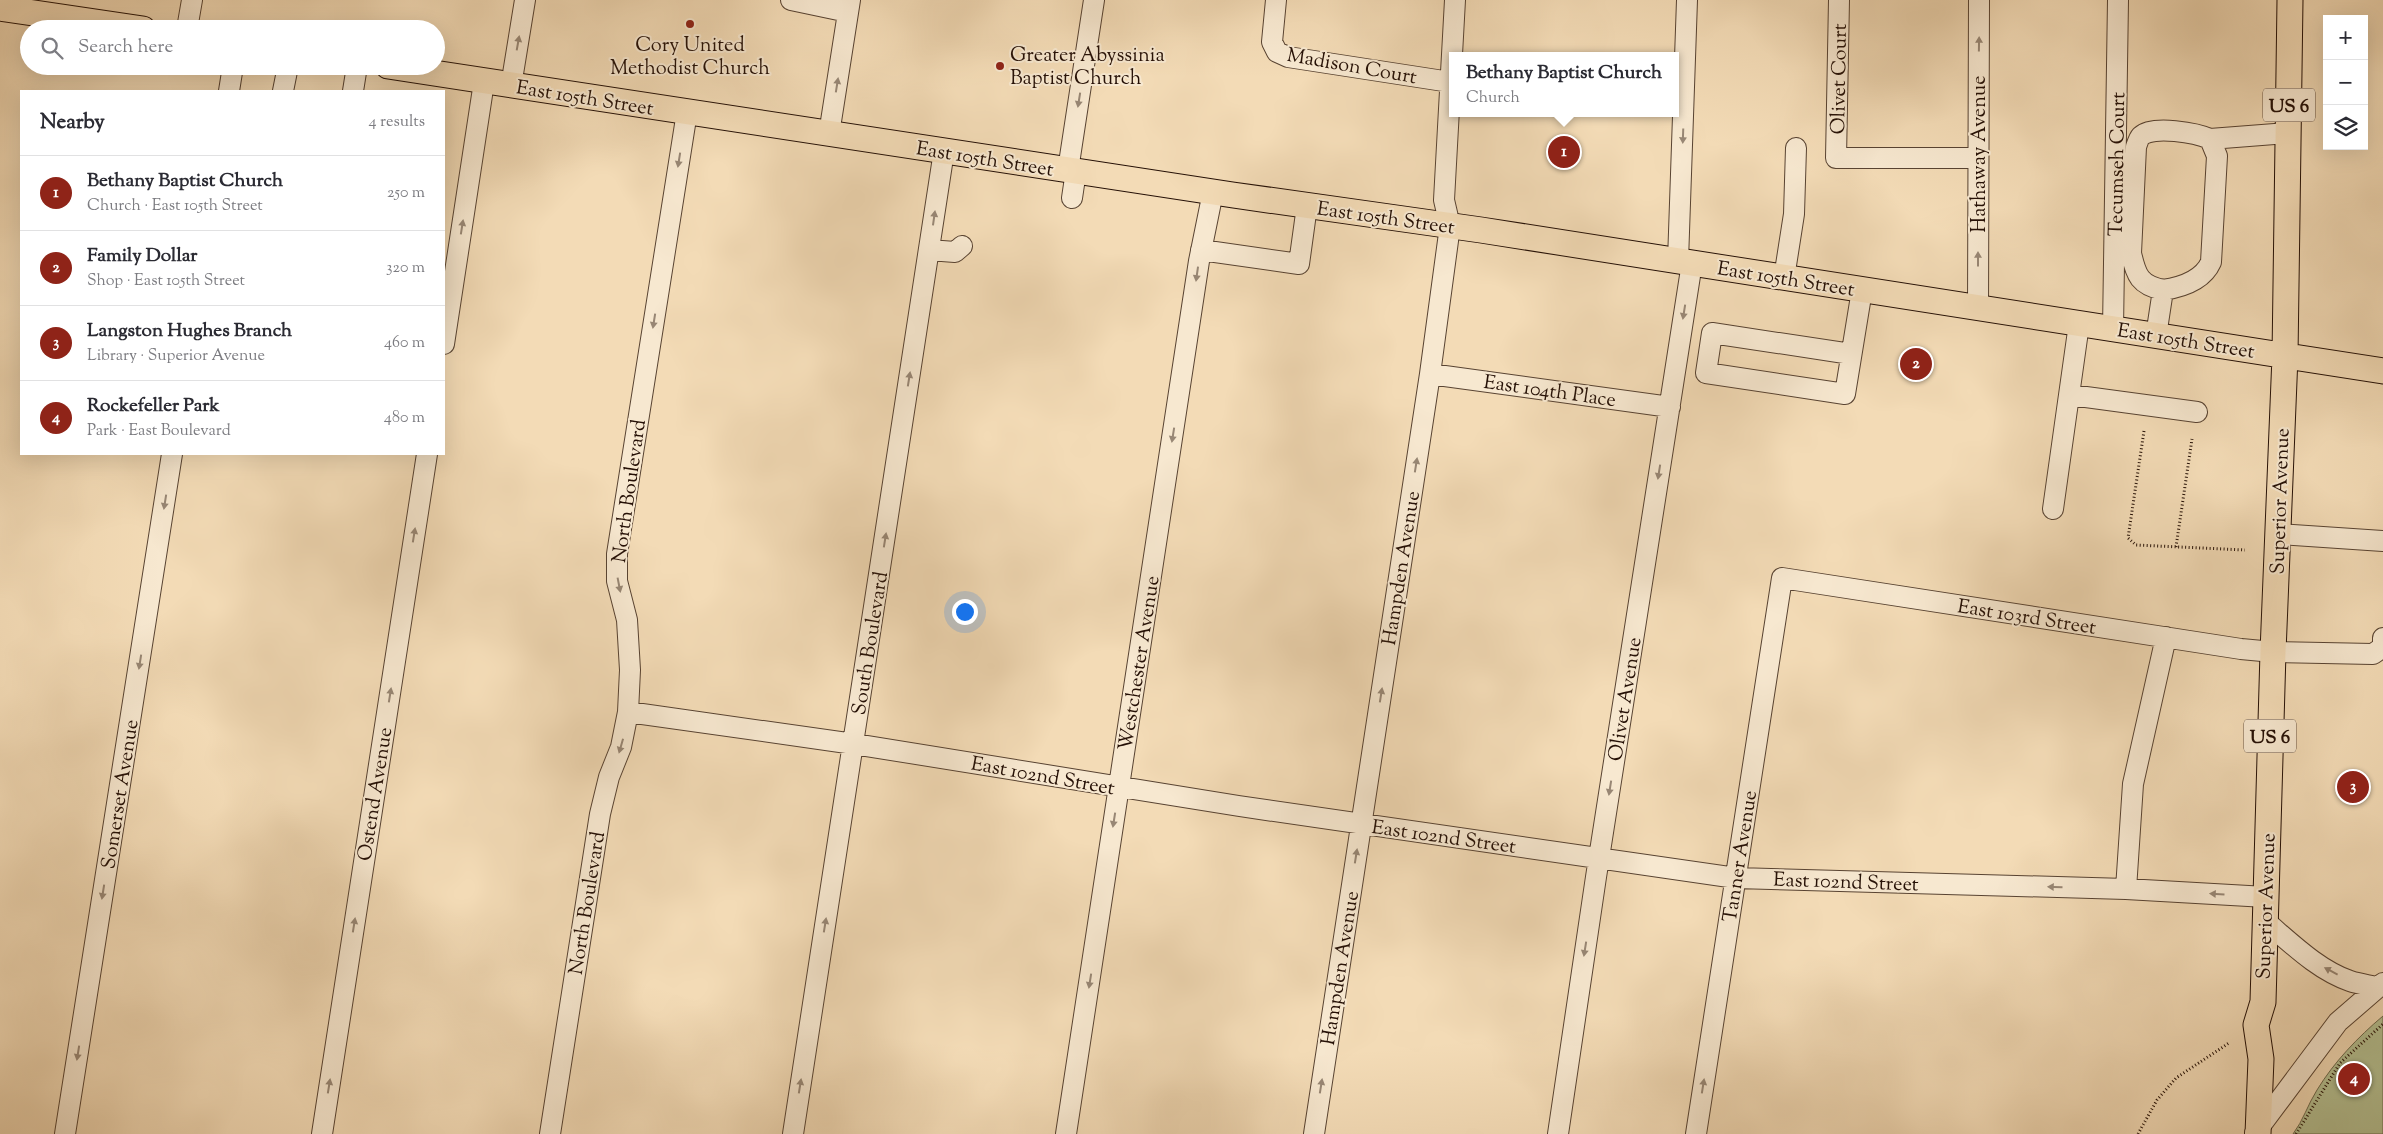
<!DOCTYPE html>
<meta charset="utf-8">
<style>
body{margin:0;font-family:"Sorts Mill Goudy",serif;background:#f7f7f7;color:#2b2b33}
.controls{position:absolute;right:15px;top:15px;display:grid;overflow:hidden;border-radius:0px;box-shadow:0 5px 20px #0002}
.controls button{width:45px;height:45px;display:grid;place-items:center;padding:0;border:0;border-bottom:1px solid #e1e1e2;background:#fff;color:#2b2b33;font:25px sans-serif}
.you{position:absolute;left:964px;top:611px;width:18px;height:18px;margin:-12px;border:4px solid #fff;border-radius:50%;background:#1a73e8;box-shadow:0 0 0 8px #1a73e833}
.badge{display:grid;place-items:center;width:32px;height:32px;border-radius:50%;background:#8f2418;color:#fff;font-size:16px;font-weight:700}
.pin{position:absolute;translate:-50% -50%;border:2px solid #fff;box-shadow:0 1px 5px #0006}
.popup{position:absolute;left:1449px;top:52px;width:230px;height:65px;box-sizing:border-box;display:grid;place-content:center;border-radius:0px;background:#fff;filter:drop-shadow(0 1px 4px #0005);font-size:16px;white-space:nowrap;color:#7c7c81}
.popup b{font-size:19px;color:#2b2b33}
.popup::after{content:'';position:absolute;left:50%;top:100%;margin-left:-10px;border:10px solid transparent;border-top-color:#fff}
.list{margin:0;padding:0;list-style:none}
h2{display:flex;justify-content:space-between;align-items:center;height:65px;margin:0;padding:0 20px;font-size:21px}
h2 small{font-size:16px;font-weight:400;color:#7c7c81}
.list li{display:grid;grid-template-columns:32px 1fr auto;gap:15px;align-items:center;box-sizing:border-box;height:75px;padding:0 20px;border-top:1px solid #e1e1e2}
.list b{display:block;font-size:19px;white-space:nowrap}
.list p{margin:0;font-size:16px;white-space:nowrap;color:#7c7c81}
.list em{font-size:16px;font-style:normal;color:#7c7c81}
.icon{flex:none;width:28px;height:28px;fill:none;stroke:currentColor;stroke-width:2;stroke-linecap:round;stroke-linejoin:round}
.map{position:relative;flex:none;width:2383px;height:1134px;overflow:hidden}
.search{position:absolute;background:#fff;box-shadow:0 5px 20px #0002;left:20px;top:20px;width:425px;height:55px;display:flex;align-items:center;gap:12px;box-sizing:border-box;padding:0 18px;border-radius:28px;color:#7c7c81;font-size:19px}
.panel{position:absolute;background:#fff;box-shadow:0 5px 20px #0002;left:20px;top:90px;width:425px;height:365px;border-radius:0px}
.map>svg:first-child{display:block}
</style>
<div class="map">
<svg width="2383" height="1134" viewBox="0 0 2383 1134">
<rect width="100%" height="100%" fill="#f3dbb6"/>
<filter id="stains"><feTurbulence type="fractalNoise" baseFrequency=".004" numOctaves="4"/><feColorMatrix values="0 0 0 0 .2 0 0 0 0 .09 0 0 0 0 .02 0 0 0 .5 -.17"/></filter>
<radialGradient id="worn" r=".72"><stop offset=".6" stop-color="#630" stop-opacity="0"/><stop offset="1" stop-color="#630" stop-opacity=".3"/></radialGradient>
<path fill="#b4c193" stroke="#6c684c" d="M2383 1016V1134H2293C2303 1121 2308 1104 2317 1090 2334 1062 2358 1037 2383 1016Z"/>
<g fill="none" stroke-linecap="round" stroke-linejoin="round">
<g stroke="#584332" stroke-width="22">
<path id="minor" d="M791 0 848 12
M1276 0 1272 42 1277 52 1288 57 1450 82
M1839 0 1836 158H1977
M187 29 192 0
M511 86 525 0
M229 91 233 66
M283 91 288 66
M353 91 357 66
M829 134 850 0
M2210 139 2288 133
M1068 170 1094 0
M1072 198 1076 171
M929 250 955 252 962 246
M1201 250 1299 264 1307 206
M1678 261 1687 0
M1784 278 1794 214 1796 148
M1978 308 1979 0
M2113 329 2118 0
M2156 336 2163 290C2183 287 2203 280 2211 262L2217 156 2210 139C2197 133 2153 125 2141 136 2139 138 2137 144 2136 147L2131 253C2136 276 2140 285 2163 290
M444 344 484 82
M1851 354 1712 333 1706 373 1845 394 1862 290
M1430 374 1670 407
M2071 395 2197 412
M2053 509 2079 324
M2278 534 2383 541
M628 712 854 744 1239 806 1736 878 2126 889 2266 897
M2126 889 2133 784 2166 637
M2265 921C2291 943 2318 970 2350 981 2359 984 2368 985 2377 987
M2255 1133 2338 1022 2383 983
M65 1134 172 454
M322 1134 427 454
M550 1134 600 814 609 777 621 747 628 712 630 670 627 620 617 581V554L687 112
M793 1134 944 151
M1066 1134 1199 261 1213 192
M1314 1134 1430 374 1450 226 1444 200 1455 0
M1558 1134 1596 877 1692 263
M1696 1134 1782 578 2241 649 2273 652 2373 654 2383 647V638"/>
</g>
<g stroke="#251006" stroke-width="27">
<path id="major" d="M0 8 143 29
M388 66 1233 195 1481 230 2383 371
M2258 1134 2261 1059 2256 1025 2263 1002 2273 652 2285 356 2290 0"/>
</g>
<path stroke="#251006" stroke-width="3" stroke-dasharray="1 2.5" stroke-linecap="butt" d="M2144 431 2128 538 2136 545 2245 550
M2176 547 2192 439
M2138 1134 2157 1100 2176 1078 2229 1043
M2296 1134 2340 1063 2383 1024"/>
<use href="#minor" stroke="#f7e8d0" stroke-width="20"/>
<use href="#major" stroke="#f3dbb6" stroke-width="25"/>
</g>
<defs><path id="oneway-solid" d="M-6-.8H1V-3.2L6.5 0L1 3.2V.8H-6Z" transform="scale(1.25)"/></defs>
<g fill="#988775">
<use href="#oneway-solid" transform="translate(518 43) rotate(-80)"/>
<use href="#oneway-solid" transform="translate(1979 44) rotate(-89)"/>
<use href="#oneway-solid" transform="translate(837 85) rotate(-81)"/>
<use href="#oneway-solid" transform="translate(1079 100) rotate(99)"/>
<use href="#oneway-solid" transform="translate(1683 136) rotate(92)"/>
<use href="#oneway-solid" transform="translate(679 160) rotate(99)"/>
<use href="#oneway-solid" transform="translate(934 218) rotate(-82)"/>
<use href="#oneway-solid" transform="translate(462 227) rotate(-81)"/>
<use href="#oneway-solid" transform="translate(1978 259) rotate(-90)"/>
<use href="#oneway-solid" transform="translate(1197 274) rotate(98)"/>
<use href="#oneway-solid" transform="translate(1684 312) rotate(99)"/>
<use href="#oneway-solid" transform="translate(654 321) rotate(99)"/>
<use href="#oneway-solid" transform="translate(909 379) rotate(-81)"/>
<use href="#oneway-solid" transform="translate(1173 435) rotate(99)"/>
<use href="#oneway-solid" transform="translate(1416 465) rotate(-81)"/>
<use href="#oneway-solid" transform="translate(1659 472) rotate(99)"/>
<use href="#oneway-solid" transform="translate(165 502) rotate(99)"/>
<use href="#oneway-solid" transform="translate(414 535) rotate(-81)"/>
<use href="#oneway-solid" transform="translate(885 540) rotate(-81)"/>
<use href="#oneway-solid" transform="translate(619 585) rotate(79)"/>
<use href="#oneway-solid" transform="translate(140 662) rotate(99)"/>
<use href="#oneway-solid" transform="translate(390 695) rotate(-81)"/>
<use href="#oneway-solid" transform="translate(1381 695) rotate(-81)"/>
<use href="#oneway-solid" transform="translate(621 746) rotate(106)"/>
<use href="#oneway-solid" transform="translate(1610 788) rotate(99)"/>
<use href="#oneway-solid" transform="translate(1114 820) rotate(99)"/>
<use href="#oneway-solid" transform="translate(1356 856) rotate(-81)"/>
<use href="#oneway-solid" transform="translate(2055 887) rotate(-178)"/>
<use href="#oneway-solid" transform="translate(103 892) rotate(99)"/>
<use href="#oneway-solid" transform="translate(2217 894) rotate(-177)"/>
<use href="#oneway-solid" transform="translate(354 925) rotate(-81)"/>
<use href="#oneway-solid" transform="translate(825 925) rotate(-81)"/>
<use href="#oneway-solid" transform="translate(1585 949) rotate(99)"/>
<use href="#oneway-solid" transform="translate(2331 971) rotate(-152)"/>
<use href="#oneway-solid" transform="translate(1090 981) rotate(99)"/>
<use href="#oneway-solid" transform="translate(78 1053) rotate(99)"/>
<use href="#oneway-solid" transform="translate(329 1086) rotate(-81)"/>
<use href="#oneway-solid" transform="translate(800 1086) rotate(-81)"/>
<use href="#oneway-solid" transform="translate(1321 1086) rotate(-81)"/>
<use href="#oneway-solid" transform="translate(1703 1086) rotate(-81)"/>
</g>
<g fill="#8f2418" stroke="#f7e8d0" stroke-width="2">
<circle cx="690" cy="24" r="5"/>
<circle cx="1000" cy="66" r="5"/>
</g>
<g text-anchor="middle" stroke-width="4" stroke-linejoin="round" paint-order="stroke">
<g fill="#f7e8d0" stroke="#645143" stroke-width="1">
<rect x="2263" y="88.5" width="52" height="33" rx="4"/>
<rect x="2244" y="719.5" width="52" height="33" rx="4"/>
</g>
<g font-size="19" font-weight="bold" fill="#251006">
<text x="2289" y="112">US 6</text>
<text x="2270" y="743">US 6</text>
</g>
<g font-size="20" fill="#251006" stroke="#f7e8d0">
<text x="690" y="51">Cory United<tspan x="690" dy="23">Methodist Church</tspan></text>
<text x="1010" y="61" text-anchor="start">Greater Abyssinia<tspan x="1010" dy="23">Baptist Church</tspan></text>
</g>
<g font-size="20" fill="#251006" stroke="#f7e8d0">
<text transform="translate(1352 65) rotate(10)" y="7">Madison Court</text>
<text transform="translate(1838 79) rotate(-89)" y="7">Olivet Court</text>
<text transform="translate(585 97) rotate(9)" y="7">East 105th Street</text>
<text transform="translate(1978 154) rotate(-90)" y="7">Hathaway Avenue</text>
<text transform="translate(985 158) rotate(9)" y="7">East 105th Street</text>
<text transform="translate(2116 164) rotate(-89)" y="7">Tecumseh Court</text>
<text transform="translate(1386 217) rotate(8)" y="7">East 105th Street</text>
<text transform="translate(1786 278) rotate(9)" y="7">East 105th Street</text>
<text transform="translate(2186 340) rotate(9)" y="7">East 105th Street</text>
<text transform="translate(1550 390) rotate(8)" y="7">East 104th Place</text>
<text transform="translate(628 491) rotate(-82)" y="7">North Boulevard</text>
<text transform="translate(2279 501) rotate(-88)" y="7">Superior Avenue</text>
<text transform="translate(1400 568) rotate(-81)" y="7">Hampden Avenue</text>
<text transform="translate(2027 616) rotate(9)" y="7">East 103rd Street</text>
<text transform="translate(869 643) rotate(-81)" y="7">South Boulevard</text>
<text transform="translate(1138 663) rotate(-81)" y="7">Westchester Avenue</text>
<text transform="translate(1624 699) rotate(-81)" y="7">Olivet Avenue</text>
<text transform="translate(1043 775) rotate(10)" y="7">East 102nd Street</text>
<text transform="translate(119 794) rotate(-81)" y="7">Somerset Avenue</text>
<text transform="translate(374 794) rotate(-81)" y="7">Ostend Avenue</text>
<text transform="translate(1444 836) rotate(8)" y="7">East 102nd Street</text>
<text transform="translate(1739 856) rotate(-81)" y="7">Tanner Avenue</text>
<text transform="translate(1846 881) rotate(2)" y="7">East 102nd Street</text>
<text transform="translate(586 903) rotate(-81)" y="7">North Boulevard</text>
<text transform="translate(2265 906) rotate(-88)" y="7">Superior Avenue</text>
<text transform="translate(1339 968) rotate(-81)" y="7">Hampden Avenue</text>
</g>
</g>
<rect width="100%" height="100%" filter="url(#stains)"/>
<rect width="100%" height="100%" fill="url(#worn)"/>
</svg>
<div class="controls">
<button>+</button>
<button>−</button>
<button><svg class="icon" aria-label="layers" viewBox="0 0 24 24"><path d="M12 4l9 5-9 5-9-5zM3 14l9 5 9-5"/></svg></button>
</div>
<div class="you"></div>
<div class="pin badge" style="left:1564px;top:152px">1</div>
<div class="popup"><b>Bethany Baptist Church</b>Church</div>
<div class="pin badge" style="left:1916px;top:364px">2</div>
<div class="pin badge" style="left:2353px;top:787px">3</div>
<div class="pin badge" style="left:2354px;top:1079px">4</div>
<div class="search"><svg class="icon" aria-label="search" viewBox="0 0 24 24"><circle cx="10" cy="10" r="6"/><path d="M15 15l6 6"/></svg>Search here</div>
<section class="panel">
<h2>Nearby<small>4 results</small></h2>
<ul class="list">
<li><span class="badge">1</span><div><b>Bethany Baptist Church</b><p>Church · East 105th Street</p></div><em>250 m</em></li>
<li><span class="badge">2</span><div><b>Family Dollar</b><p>Shop · East 105th Street</p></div><em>320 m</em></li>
<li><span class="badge">3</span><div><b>Langston Hughes Branch</b><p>Library · Superior Avenue</p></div><em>460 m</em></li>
<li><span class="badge">4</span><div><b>Rockefeller Park</b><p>Park · East Boulevard</p></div><em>480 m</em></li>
</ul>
</section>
</div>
